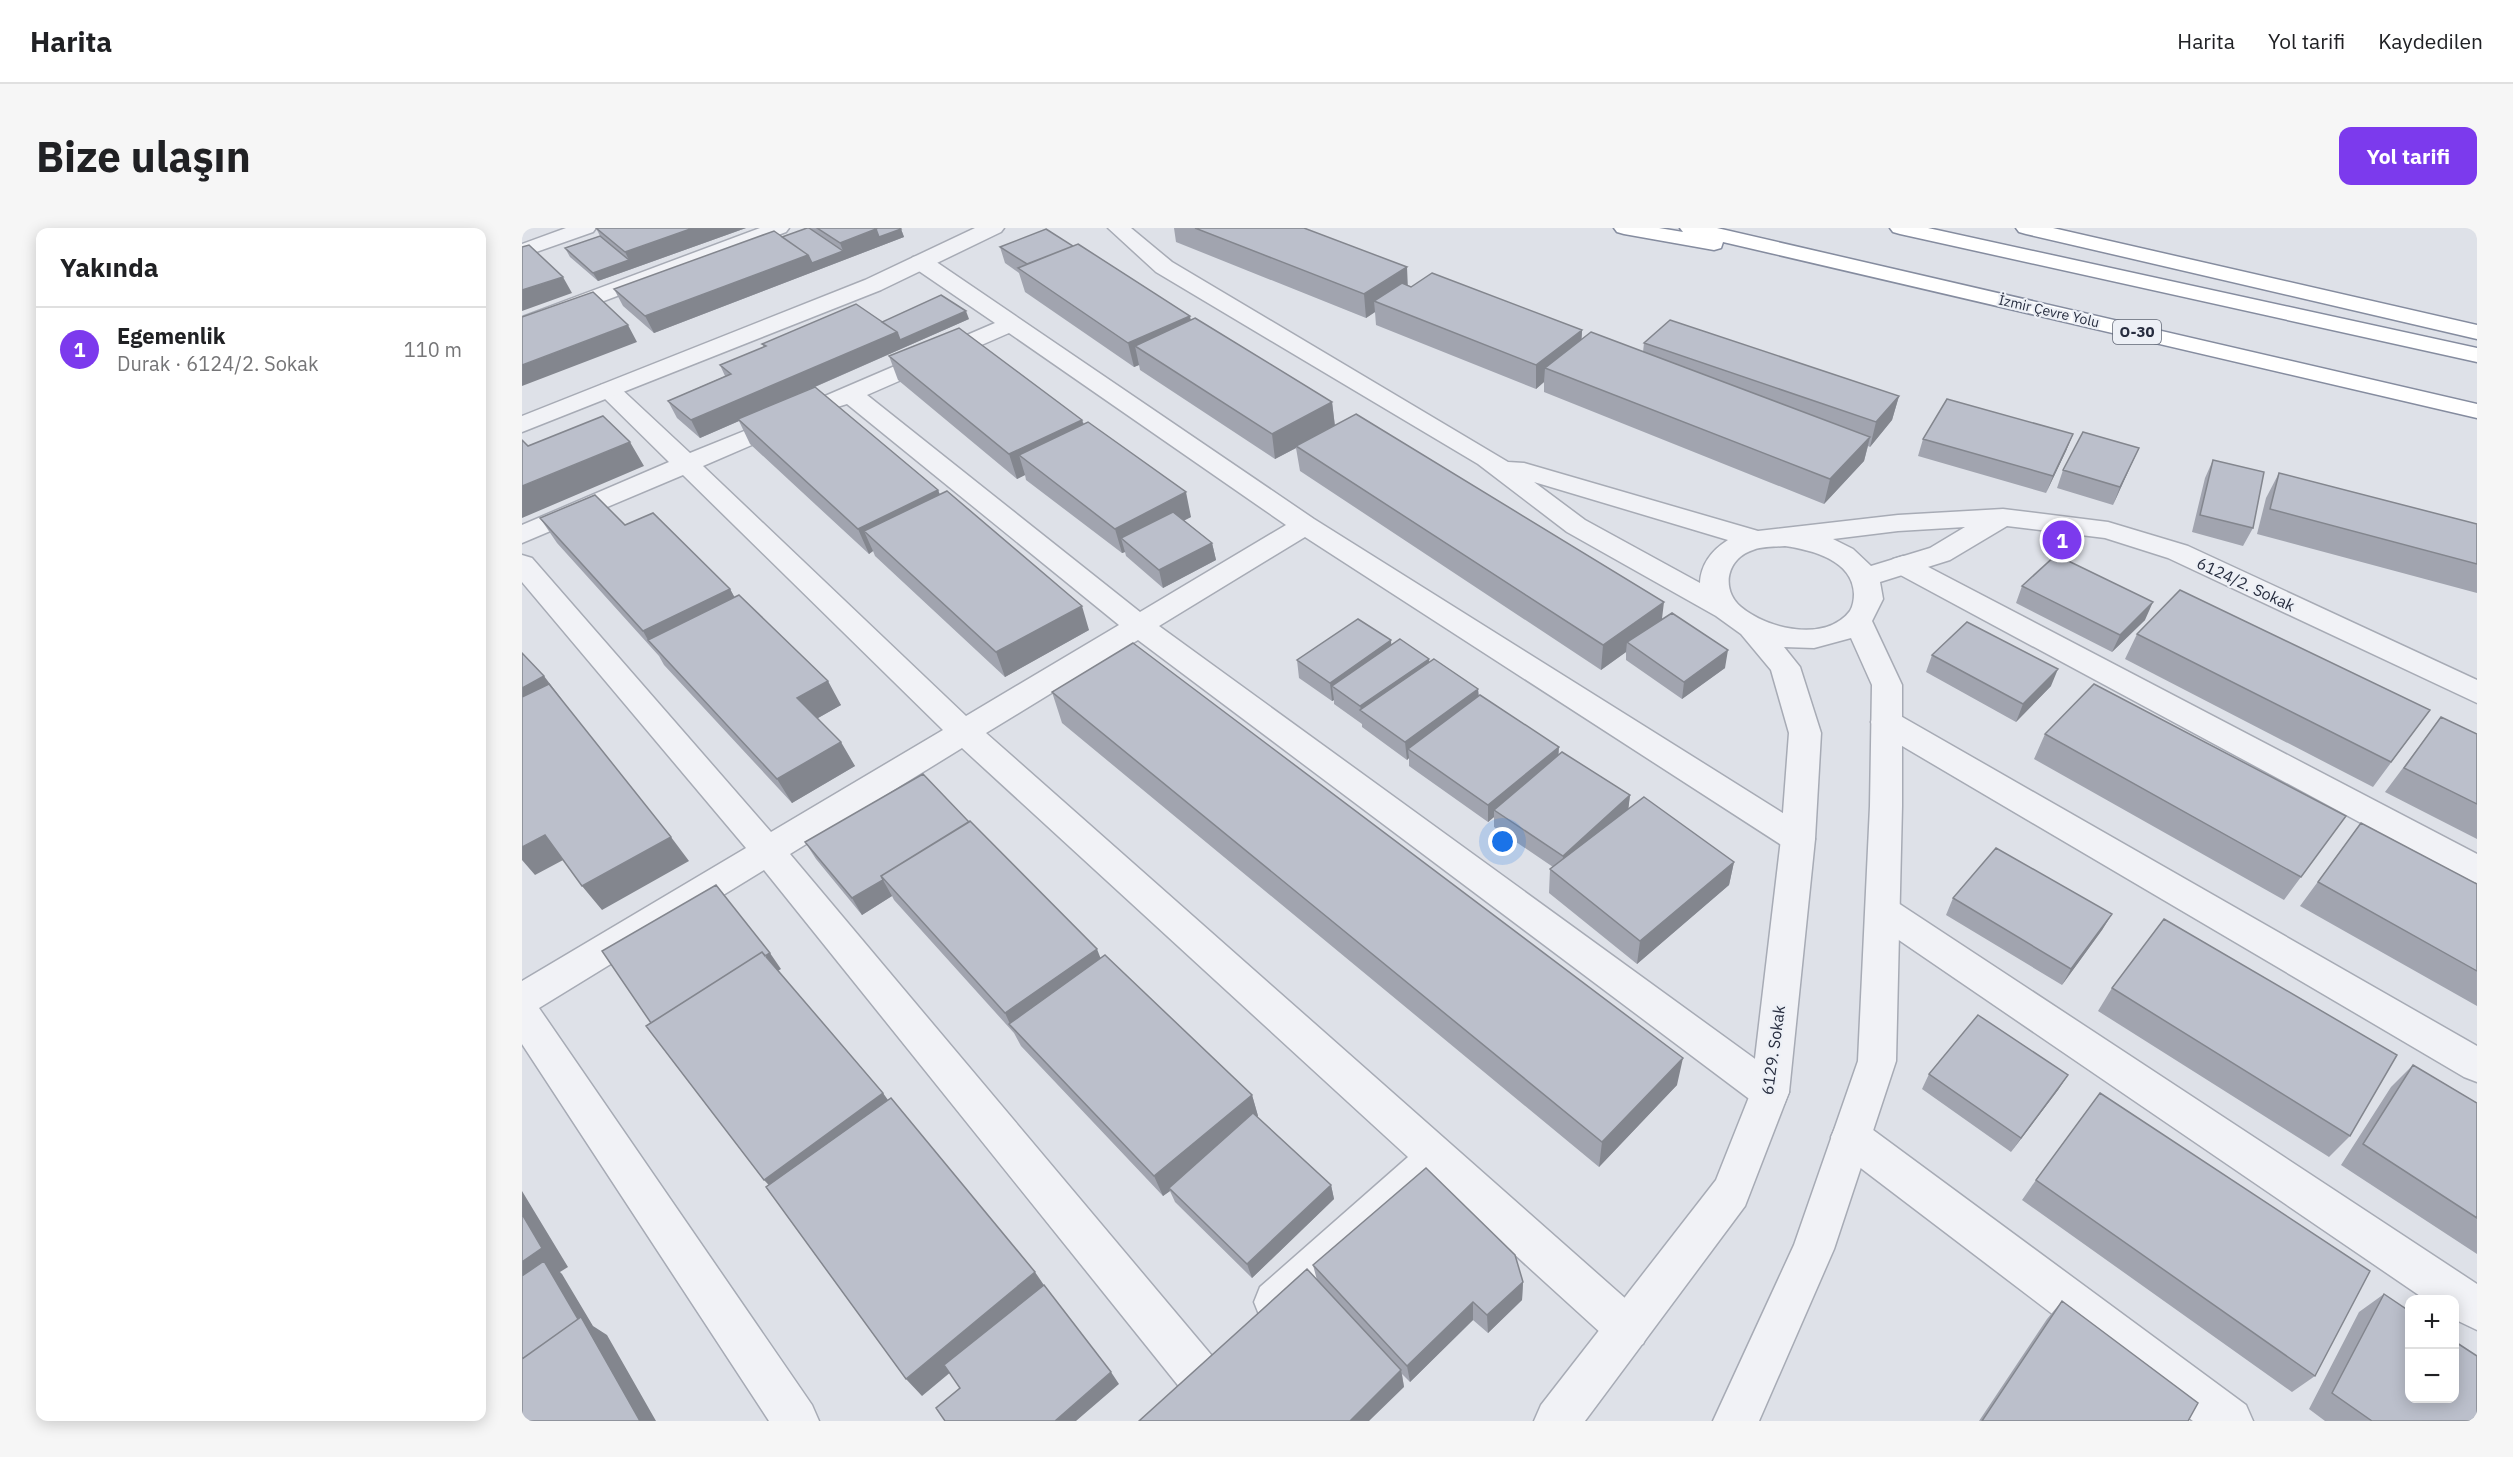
<!DOCTYPE html>
<html lang="tr">
<meta charset="utf-8">
<style>
body{margin:0;font-family:"IBM Plex Sans",sans-serif;background:#f6f6f6;color:#202124}
.controls{position:absolute;right:18px;bottom:18px;display:grid;overflow:hidden;border-radius:12px;box-shadow:0 3px 15px #0003}
.controls button{width:54px;height:54px;display:grid;place-items:center;padding:0;border:0;border-bottom:2px solid #e0e0e0;background:#fff;color:#202124;font:30px sans-serif}
.you{position:absolute;left:981px;top:614px;width:21px;height:21px;margin:-15px;border:4px solid #fff;border-radius:50%;background:#1a73e8;box-shadow:0 0 0 9px #1a73e833}
.badge{display:grid;place-items:center;width:39px;height:39px;border-radius:50%;background:#7c3aed;color:#fff;font-size:20px;font-weight:700}
.pin{position:absolute;translate:-50% -50%;border:3px solid #fff;box-shadow:0 2px 6px #0006}
.list{margin:0;padding:0;list-style:none}
h2{display:flex;justify-content:space-between;align-items:center;height:78px;margin:0;padding:0 24px;font-size:26px}
h2 small{font-size:20px;font-weight:400;color:#757577}
.list li{display:grid;grid-template-columns:39px 1fr auto;gap:18px;align-items:center;box-sizing:border-box;height:84px;padding:0 24px;border-top:2px solid #e0e0e0}
.list b{display:block;font-size:22px;white-space:nowrap}
.list p{margin:0;font-size:20px;white-space:nowrap;color:#757577}
.list em{font-size:20px;font-style:normal;color:#757577}
.map{position:relative;flex:none;width:1955px;height:1193px;overflow:hidden;border-radius:12px}
header{display:flex;align-items:center;gap:36px;box-sizing:border-box;height:84px;padding:0 30px;background:#fff;border-bottom:2px solid #e0e0e0}
header strong{font-size:28px}
nav{display:flex;gap:33px;margin-inline-start:auto;font-size:21px}
.intro{display:flex;align-items:center;justify-content:space-between;box-sizing:border-box;height:144px;padding:0 36px}
h1{margin:0;font-size:42px}
.button{padding:15px 27px;border-radius:12px;background:#7c3aed;color:#fff;font-size:21px;font-weight:700}
main{display:flex;gap:36px;padding:0 36px}
aside{flex:1;background:#fff;border-radius:12px;box-shadow:0 3px 15px #0003}
.map>svg:first-child{display:block}
</style>
<header>
<strong>Harita</strong>
<nav><a>Harita</a><a>Yol tarifi</a><a>Kaydedilen</a></nav>
</header>
<div class="intro"><h1>Bize ulaşın</h1><a class="button">Yol tarifi</a></div>
<main>
<aside>
<h2>Yakında<small></small></h2>
<ul class="list">
<li><span class="badge">1</span><div><b>Egemenlik</b><p>Durak · 6124/2. Sokak</p></div><em>110 m</em></li>
</ul>
</aside>
<div class="map">
<svg width="1955" height="1193" viewBox="0 0 1955 1193">
<rect width="100%" height="100%" fill="#dee1e8"/>
<g fill="none" stroke-linecap="round" stroke-linejoin="round">
<g stroke="#a7abb5" stroke-width="3">
<path id="minor" d="M44 0H74L71 4 0 29V16Z
M238 0H267L264 4 0 104V89Z
M399 28 407 29 792 291 1288 602 1293 611 1288 620 1276 624 1264 620 783 309 637 398 1262 852 1267 864 1262 876 1248 881 1234 876 616 412 464 505 1121 1086 1128 1101 1121 1116 1106 1123 1091 1116 914 955 768 1089 753 1095 738 1089 732 1074 738 1059 886 929 440 520 268 626 691 1129 697 1145 691 1161 675 1167 659 1161 242 642 17 780 290 1177 297 1193H247L0 816V753L224 620 0 354V327L10 330 249 604 421 502 161 247 0 315V297L147 234 79 167 75 162 79 157 87 155 95 157 168 225 267 185 276 187 279 192 276 197 181 238 444 488 597 397 325 176 312 180 303 178 300 173 303 168 473 95 391 39 388 34 391 29ZM487 105 764 297 618 384 345 167Z
M1381 328 1391 331 1955 626V655L1943 651 1371 343 1367 337 1371 331Z
M1364 483 1375 486 1955 818V854L1942 849 1353 502 1349 494 1353 486Z
M1361 669 1373 673 1955 1056V1102L1932 1091V1072H1904L1349 693 1344 683 1349 673Z
M1329 891 1343 896 1724 1177 1731 1193H1671L1315 922 1309 909 1315 896Z"/>
</g>
<g stroke="#a7abb5" stroke-width="3">
<path id="tertiary" d="M453 0H482L479 4 359 62 0 204V188L343 52Z
M586 0H609L650 34 986 234 1002 235 1236 303 1376 287 1481 281 1586 294 1666 318 1955 452V475L1646 330 1583 310 1485 298 1428 332 1358 354 1361 371 1350 393 1380 457V578L1374 833 1312 1021 1237 1193H1191L1272 1017 1336 833 1348 578 1350 457 1329 410 1292 420 1262 419 1278 439 1299 505 1293 611 1267 864 1223 978 1063 1193H1012L1019 1177 1194 952 1229 864 1259 611 1267 505 1249 442 1219 406 1194 388 1045 304 956 236 634 44ZM1012 254 1206 312C1190 322 1179 336 1178 355L1063 292ZM1443 299 1408 320 1349 338 1331 321 1311 311 1376 303ZM1263 318C1290 322 1331 332 1332 366 1332 371 1331 378 1328 383 1304 415 1245 401 1219 379 1198 361 1205 330 1231 322 1241 318 1253 319 1263 318Z"/>
</g>
<g stroke="#858c9f" stroke-width="3">
<path id="motorway" d="M1092 0H1137L1161 4 1158 0H1195L1955 176V190L1201 14 1199 20 1192 22 1102 6 1095 4Z
M1368 0H1406L1955 120V134L1378 6 1371 4Z
M1494 0H1531L1955 97V111L1504 6 1497 4Z"/>
</g>
<use href="#minor" fill="#f1f2f6" fill-rule="evenodd"/>
<use href="#tertiary" fill="#f1f2f6" fill-rule="evenodd"/>
<use href="#motorway" fill="#fff" fill-rule="evenodd"/>
</g>
<path fill="#a1a4af" d="M74 0H224L76 53 48 29 43 20 78 8Z
M285 0H378L379 1 382 9 132 105 101 78 92 61 260 9Z
M652 0H782L886 58 1060 102 1059 111 1121 124 1122 115 1377 168 1370 192 1348 219 1346 218 1342 233 1302 276 1022 164V154L1014 161 854 97 853 84 844 90 654 14Z
M478 19 669 92 810 174 813 198 1140 392 1203 440 1160 471 1104 432V424L1079 442 778 243 774 220 753 231 618 142 617 137 612 139 503 64 497 45 483 35Z
M447 91 293 159 416 262 418 267 567 402 483 449 353 328 351 323 347 326 228 216 217 193 178 210 155 190 146 173 203 148 198 137 242 119 240 116 360 94Z
M367 128 560 192 562 196 669 289 662 292 690 315 694 332 641 360 604 328 603 324 600 325 504 252 503 247 495 251 376 152Z
M1551 206 1544 223 1524 265 1396 228 1401 211Z
M1617 220 1591 277 1535 260 1541 242Z
M1691 232 1731 300 1721 318 1670 304 1683 250Z
M1757 245 1955 296V365L1735 306 1744 270Z
M18 290 103 297 208 361 212 369 319 477 296 490 333 538 270 575 142 437 137 428 35 315Z
M1500 358 1623 392 1590 424 1494 375Z
M1615 406 1908 482 1851 559 1603 431Z
M869 412V418L907 431V434L956 461 957 468 1037 527 1108 567 1106 581 1212 634 1207 657 1115 736 1027 665 1028 641 1031 639 972 599V589L966 594 887 538V530L885 532 840 499V496L812 476V472L810 473 777 450 775 432Z
M1410 427 1529 458 1494 494 1404 444Z
M530 464 1155 857 1077 939 540 495Z
M1919 489 1955 506V611L1863 564Z
M1523 506 1824 588 1762 672 1512 531Z
M447 594 579 730 730 867 736 888 735 889 809 957 812 971 730 1050 653 974 648 963 641 968 499 818 492 805 372 672 370 668 340 687 294 631 283 614Z
M1839 595 1955 656V778L1778 678Z
M1431 670 1590 686 1580 702 1540 757 1424 687Z
M1590 760 1828 908 1807 929 1576 783Z
M1891 837 1955 875V1026L1819 937 1869 859Z
M1407 846 1546 847 1536 862 1489 924 1400 861Z
M1514 952 1793 1148 1770 1164 1500 972Z
M791 1037 1001 1054 1000 1072 966 1105 951 1092 888 1154 880 1146 882 1159 795 1052Z
M1862 1066 1955 1193H1803L1787 1181 1837 1084Z
M1540 1073 1666 1193H1457L1525 1091Z"/>
<path fill="#83868e" d="M171 0H224L76 53 71 45 107 32 103 24Z
M354 1H379L382 9 132 105 123 88 286 27 321 23 318 15Z
M885 39 886 62 852 73 853 84 844 90 842 66Z
M41 49 50 65 0 83V62Z
M444 83 447 91 217 192 216 191 217 193 178 210 169 192 375 104Z
M668 88 673 112 613 118 617 137 612 139 606 115Z
M106 97 115 114 0 158V137Z
M1060 102 1059 126 1023 140 1022 154 1014 161V137Z
M1377 168 1370 192 1348 219 1354 194Z
M810 174 813 199 774 218V220L753 231 750 206Z
M560 192 567 217 497 227 503 247 495 251 487 226Z
M1551 206 1544 223 1524 265 1531 248Z
M1348 209 1342 233 1302 276 1308 251Z
M108 214 122 238 0 290V258Z
M1617 220 1609 237 1591 277 1598 259Z
M416 262 426 287 342 303 351 323 347 326 336 301Z
M664 264 669 289 610 320 599 310 603 324 600 325 593 301Z
M690 315 694 332 641 360 637 342Z
M208 361 222 386 126 412 121 403Z
M1142 374 1139 399 1105 414 1104 424 1079 442 1081 417Z
M1631 374 1623 392 1590 424 1598 407Z
M560 378 567 402 483 449 474 424Z
M869 412 870 430 810 458 812 472 810 473 808 455Z
M1206 422 1203 440 1160 471 1162 454Z
M907 431 908 448 839 482 838 478Z
M1536 441 1529 458 1494 494 1501 476Z
M22 448 41 473 0 494V460Z
M306 453 319 477 289 494 275 470Z
M956 461 957 478 886 521 887 530 885 532 883 514Z
M319 514 333 538 270 575 255 551Z
M1037 519 1036 536 972 582V589L966 594V577Z
M1108 567 1106 584 1040 645 1041 628Z
M23 607 43 631 13 647 0 632V619Z
M149 609 167 633 80 682 60 658Z
M1212 634 1207 657 1115 736 1118 713Z
M361 652 370 668 340 687 330 670Z
M1590 686 1580 702 1540 757 1549 741Z
M575 721 584 744 489 798 483 785Z
M248 725 259 741 145 812 130 796Z
M1161 830 1155 857 1077 939 1080 914Z
M1546 847 1536 862 1489 924 1499 910Z
M361 865 376 886 261 972 242 952Z
M730 867 736 888 649 962 647 960 648 963 641 968 632 948Z
M809 957 812 971 730 1050 725 1036Z
M0 963 46 1039 38 1044 40 1046 71 1098 85 1107 134 1193H118L0 1071Z
M513 1044 526 1063 400 1168 384 1151Z
M1001 1054 1000 1072 966 1105 965 1087Z
M951 1074V1092L888 1154 885 1138Z
M879 1142 882 1159 847 1193H828Z
M589 1144 597 1156 554 1193H533Z"/>
<path fill="#bbbfcb" stroke="#83868e" stroke-width="1.5" d="M74 0H171L103 24Z
M285 0H287L321 23 290 35 286 27 260 9Z
M295 0H352L354 1 318 15Z
M352 0H378L379 1 357 9 354 1Z
M673 0H782L885 39 842 66Z
M524 1 551 18 505 36 478 19Z
M252 3 286 27 123 88 92 61Z
M78 8 107 32 71 45 43 20Z
M556 16 668 88 606 115 496 40Z
M7 17 41 49 0 62V19Z
M910 45 1060 102 1014 137 852 73 880 55 889 59Z
M71 64 106 97 0 137V89Z
M419 67 444 83 378 112 375 104 360 94Z
M334 76 375 104 169 192 146 173 209 146 198 137 244 118 240 116Z
M673 90 810 174 750 206 613 118Z
M1148 92 1377 168 1354 194 1122 115Z
M437 100 560 192 487 226 367 128Z
M1069 104 1348 209 1308 251 1023 140Z
M293 159 416 262 336 301 216 191Z
M1425 171 1551 206 1531 248 1401 211Z
M834 186 1142 374 1081 417 774 218Z
M81 188 108 214 0 258V212L6 218Z
M566 194 664 264 593 301 497 227Z
M1561 204 1617 220 1598 259 1541 242Z
M1691 232 1742 244 1731 300 1678 287Z
M1757 245 1955 296V336L1748 281Z
M425 263 560 378 474 424 342 303Z
M73 267 103 297 131 285 208 361 121 403 18 290Z
M651 284 690 315 637 342 599 310Z
M1534 327 1631 374 1598 407 1500 358Z
M1658 362 1908 482 1869 534 1615 406Z
M217 367 306 453 275 470 319 514 255 551 126 412Z
M1150 385 1206 422 1162 454 1105 414Z
M836 391 869 412 808 455 775 432Z
M1445 394 1536 441 1501 476 1410 427Z
M878 411 907 431 838 478 810 458Z
M611 415 1161 830 1080 914 530 464Z
M0 425 22 448 0 460Z
M912 431 956 461 883 514 838 482Z
M27 456 149 609 60 658 23 607 0 619V469Z
M1572 456 1824 588 1779 649 1523 506Z
M958 467 1037 519 966 577 886 521Z
M1919 489 1955 506V576L1882 540Z
M1040 524 1108 567 1041 628 972 582Z
M401 546 447 594 359 648 361 652 330 670 283 614Z
M1122 569 1212 634 1118 713 1028 641Z
M448 593 575 721 483 785 359 648Z
M1839 595 1955 656V743L1796 654Z
M1474 620 1590 686 1549 741 1431 670Z
M194 657 248 725 243 728 240 724 129 795 80 723Z
M1642 691 1875 827 1828 908 1590 760Z
M240 724 361 865 242 952 124 798Z
M583 727 730 867 632 948 487 796Z
M1456 787 1546 847 1499 910 1407 846Z
M1891 837 1955 875V990L1841 916Z
M1578 865 1848 1043 1793 1148 1514 952Z
M369 870 513 1044 384 1151 244 959Z
M731 885 809 957 725 1036 647 960Z
M904 940 993 1027 1001 1054 965 1087 951 1074 885 1138 791 1037Z
M0 986 20 1020 0 1034Z
M22 1033 56 1091 0 1131V1048Z
M785 1041 879 1142 828 1193H617Z
M522 1057 589 1144 533 1193H423L414 1180 438 1160 422 1137Z
M1862 1066 1887 1083V1170H1932V1113L1955 1128V1193H1850L1810 1165Z
M1540 1073 1676 1175 1666 1193H1460Z
M59 1089 118 1193H0V1131Z"/>
<g text-anchor="middle" stroke-width="4.5" stroke-linejoin="round" paint-order="stroke">
<g font-size="14" fill="#272d3f" stroke="#edf0f6">
<text transform="translate(1527 83) rotate(13)" y="5">İzmir Çevre Yolu</text>
</g>
<rect fill="#edf0f6" stroke="#626876" stroke-width="1.5" x="1591" y="92" width="48" height="24" rx="4.5"/>
<g font-size="15" font-weight="bold" fill="#272d3f">
<text x="1615" y="109">O-30</text>
</g>
<g font-size="16" fill="#272d3f" stroke="#edf0f6">
<text transform="translate(1724 356) rotate(25)" y="6">6124/2. Sokak</text>
<text transform="translate(1251 822) rotate(-82)" y="6">6129. Sokak</text>
</g>
</g>
</svg>
<div class="controls">
<button>+</button>
<button>−</button>
</div>
<div class="you"></div>
<div class="pin badge" style="left:1540px;top:312px">1</div>
</div>
</main>
